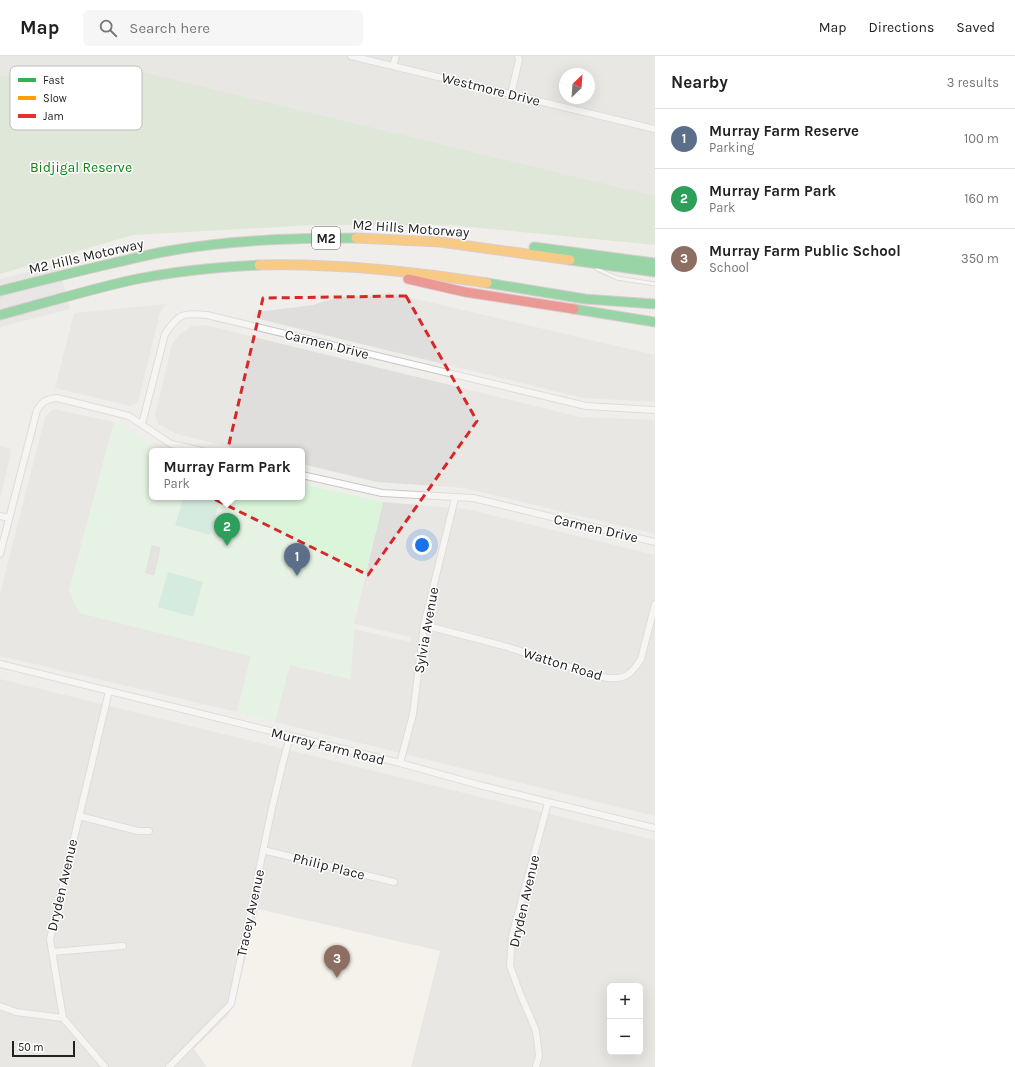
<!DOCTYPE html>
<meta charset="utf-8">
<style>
body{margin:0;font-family:Karla,sans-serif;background:#f6f6f6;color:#222}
.controls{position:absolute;right:12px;bottom:12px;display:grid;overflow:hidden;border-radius:6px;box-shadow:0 4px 16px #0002}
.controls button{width:36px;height:36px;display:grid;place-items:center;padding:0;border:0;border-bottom:1px solid #e0e0e0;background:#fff;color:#222;font:20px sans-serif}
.compass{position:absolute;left:559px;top:12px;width:36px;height:36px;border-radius:50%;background:#fff;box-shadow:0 4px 16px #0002;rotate:25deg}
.scale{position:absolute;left:12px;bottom:10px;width:63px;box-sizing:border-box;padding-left:4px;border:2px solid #222;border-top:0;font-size:11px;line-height:14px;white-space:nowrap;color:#222;-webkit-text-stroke:3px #fff;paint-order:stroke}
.you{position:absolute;left:422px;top:489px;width:14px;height:14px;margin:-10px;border:3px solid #fff;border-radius:50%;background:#1a73e8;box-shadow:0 0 0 6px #1a73e833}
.badge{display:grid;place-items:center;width:26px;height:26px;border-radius:50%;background:#b45309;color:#fff;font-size:13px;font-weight:700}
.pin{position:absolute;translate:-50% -33px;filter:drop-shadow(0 1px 2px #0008)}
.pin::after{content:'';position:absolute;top:21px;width:14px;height:12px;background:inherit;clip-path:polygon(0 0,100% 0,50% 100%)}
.popup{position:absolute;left:149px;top:392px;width:156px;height:52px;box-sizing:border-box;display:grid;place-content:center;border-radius:6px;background:#fff;filter:drop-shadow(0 1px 3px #0005);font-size:13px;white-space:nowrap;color:#767676}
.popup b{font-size:15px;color:#222}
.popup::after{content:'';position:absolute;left:50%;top:100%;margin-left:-8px;border:8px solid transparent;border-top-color:#fff}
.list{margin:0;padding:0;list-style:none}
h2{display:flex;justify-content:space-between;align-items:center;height:52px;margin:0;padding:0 16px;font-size:17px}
h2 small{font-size:13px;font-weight:400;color:#767676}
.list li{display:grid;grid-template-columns:26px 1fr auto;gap:12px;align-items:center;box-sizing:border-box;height:60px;padding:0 16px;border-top:1px solid #e0e0e0}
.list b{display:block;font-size:15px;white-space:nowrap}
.list p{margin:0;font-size:13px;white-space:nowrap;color:#767676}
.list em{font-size:13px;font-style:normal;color:#767676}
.icon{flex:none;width:22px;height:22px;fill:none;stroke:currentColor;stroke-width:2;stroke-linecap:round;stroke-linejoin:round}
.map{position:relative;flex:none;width:655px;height:1011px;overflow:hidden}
header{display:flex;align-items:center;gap:24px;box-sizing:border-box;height:56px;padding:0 20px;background:#fff;border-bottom:1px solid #e0e0e0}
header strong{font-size:19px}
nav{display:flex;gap:22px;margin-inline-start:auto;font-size:14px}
.search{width:280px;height:36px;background:#f6f6f6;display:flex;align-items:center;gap:10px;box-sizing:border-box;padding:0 14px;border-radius:6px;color:#767676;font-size:15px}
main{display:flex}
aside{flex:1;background:#fff}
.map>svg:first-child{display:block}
</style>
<header>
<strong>Map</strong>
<div class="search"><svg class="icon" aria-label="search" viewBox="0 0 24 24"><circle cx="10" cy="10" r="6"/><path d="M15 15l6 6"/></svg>Search here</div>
<nav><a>Map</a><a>Directions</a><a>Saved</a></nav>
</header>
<main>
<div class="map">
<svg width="655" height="1011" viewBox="0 0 655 1011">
<rect width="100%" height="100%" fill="#f0eeeb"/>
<path fill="#dfdedc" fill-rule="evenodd" d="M0 0H655V141L20 16 0 20ZM565 18H589V42H565Z
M391 237 655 299V346L583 342 255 262 256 256 313 249 338 241Z
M166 248 160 257 138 346 130 350 55 332 74 257Z
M205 269 580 361 655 364V478L464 432 377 426 302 408V395H246L176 378 158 368 155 359 172 288 180 278 192 270Z
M54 353 114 366 69 535 80 557 251 600 237 656 0 600V538L45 361Z
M0 390 12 393 0 442Z
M383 446 467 453 655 499V760L275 666 289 609 350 623 354 573 410 586 411 581 354 568Z
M0 623 655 784V1011H0ZM610 930H640V996H610Z"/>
<path fill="#f8f7e8" d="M258 853 440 895 411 1011H207L194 993 229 958 234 948Z"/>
<path fill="#cbdec1" d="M130 13 655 140V189L449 169H316L133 179 0 218V20L20 16 123 36Z"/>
<path fill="#daf5da" d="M114 366 124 369 157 393 163 395H152V441H302V428L383 446 354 566 351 623 290 609 275 666 237 656 251 600 80 557 69 535Z"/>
<path fill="#b7e6d2" d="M184 441H210L220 444 210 479 175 469Z
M168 516 203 526 193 561 158 551Z"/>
<path fill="#dedddd" d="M58 208 70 253 0 271V223Z"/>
<path fill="#d7d4d2" stroke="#d3d0cc" d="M152 490 160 492 154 519 146 517Z"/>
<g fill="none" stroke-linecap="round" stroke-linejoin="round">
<g stroke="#c9c8c7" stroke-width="5">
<path id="lane" d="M597 213 617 222 655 228"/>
</g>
<g stroke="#c9c8c7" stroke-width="8">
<path id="street" d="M351 0 655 73
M393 10 396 0
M511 38 519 4 518 0
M142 368 165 278C179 257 183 257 207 259L586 350 655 354
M302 419 382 437 473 442 655 486
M0 460 9 462
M0 498 37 354C42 346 46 343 57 342L129 360 171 388 202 395
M424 569 504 590 602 621C622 625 630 621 641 603L655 548
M0 608 400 707 479 729 655 772
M400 707 413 658 424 569 455 442
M79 760 138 775H149
M263 794 394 826
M52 896 123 890
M0 950 16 956 63 962
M105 1011 63 962 50 883 109 635
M169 1011 231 948 272 752 283 706 290 680
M536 1011 539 1000 536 975 520 937 510 910 512 880 548 747"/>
</g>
<g stroke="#c5a2ac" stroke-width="11">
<path id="fast" d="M534 191 655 207
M570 204 655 216
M487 227 585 243 655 248
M0 235C39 225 78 215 118 206 135 202 151 198 168 195 230 184 293 182 356 182
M574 253 655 266
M0 259C44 247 88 234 132 224 174 215 217 211 259 209"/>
</g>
<g stroke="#c5a2ac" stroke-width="11">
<path id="slow" d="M356 182 440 186 570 204
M259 209C336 207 411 215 487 227"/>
</g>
<g stroke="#c5a2ac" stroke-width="11">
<path id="jam" d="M408 223 465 236 574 253"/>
</g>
<use href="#lane" stroke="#fdfcfc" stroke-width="3"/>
<use href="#street" stroke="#fdfcfc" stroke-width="6"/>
<use href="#fast" stroke="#30b455" stroke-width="9"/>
<use href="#slow" stroke="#ff9f0a" stroke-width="9"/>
<use href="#jam" stroke="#e5322d" stroke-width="9"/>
</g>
<path d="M0 0H655V1011H0ZM406 240 477 365 368 519 216 444 263 242Z" fill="#f0eeeb" fill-opacity=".55" fill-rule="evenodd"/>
<path fill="none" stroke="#d62828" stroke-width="3" stroke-dasharray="8 5" stroke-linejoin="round" d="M406 240 477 365 368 519 216 444 263 242Z"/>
<g text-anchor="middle" stroke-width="3" stroke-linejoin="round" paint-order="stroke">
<rect fill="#fff" stroke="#646464" stroke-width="1" x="312" y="171" width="28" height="22" rx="3"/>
<g font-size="13" font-weight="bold" fill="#222">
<text x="326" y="187">M2</text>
</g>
<g font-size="14" fill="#222" stroke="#fff">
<text transform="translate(491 33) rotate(14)" y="5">Westmore Drive</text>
<text transform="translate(411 172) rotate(4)" y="5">M2 Hills Motorway</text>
<text transform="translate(86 200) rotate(-13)" y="5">M2 Hills Motorway</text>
<text transform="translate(327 288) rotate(14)" y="5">Carmen Drive</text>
<text transform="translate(596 472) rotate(13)" y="5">Carmen Drive</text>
<text transform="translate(426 574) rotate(-80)" y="5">Sylvia Avenue</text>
<text transform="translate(563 608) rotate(17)" y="5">Watton Road</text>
<text transform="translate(328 690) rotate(14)" y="5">Murray Farm Road</text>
<text transform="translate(329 810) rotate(14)" y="5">Philip Place</text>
<text transform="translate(62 829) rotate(-77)" y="5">Dryden Avenue</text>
<text transform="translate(524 845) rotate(-77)" y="5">Dryden Avenue</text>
<text transform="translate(250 857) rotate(-78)" y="5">Tracey Avenue</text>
</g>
<g font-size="14" fill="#0c8416" stroke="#fff">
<text x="81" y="116">Bidjigal Reserve</text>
</g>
</g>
<rect x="10" y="10" width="132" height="64" rx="6" fill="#fff" stroke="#bdbdbd" stroke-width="1"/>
<rect x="18" y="22" width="18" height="4" fill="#30b455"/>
<rect x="18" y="40" width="18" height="4" fill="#ff9f0a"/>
<rect x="18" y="58" width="18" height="4" fill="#e5322d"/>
<g font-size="11" fill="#222">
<text x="43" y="28">Fast</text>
<text x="43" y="46">Slow</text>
<text x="43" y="64">Jam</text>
</g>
</svg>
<div class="controls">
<button>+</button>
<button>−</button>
</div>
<svg class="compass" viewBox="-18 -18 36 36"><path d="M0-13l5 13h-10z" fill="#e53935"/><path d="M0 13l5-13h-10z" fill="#767676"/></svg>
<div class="scale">50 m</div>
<div class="you"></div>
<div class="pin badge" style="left:297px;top:520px;background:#5c6f8a">1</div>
<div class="pin badge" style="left:227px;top:490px;background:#2e9e5b">2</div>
<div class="popup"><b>Murray Farm Park</b>Park</div>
<div class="pin badge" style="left:337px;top:922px;background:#8d6e63">3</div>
</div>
<aside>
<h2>Nearby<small>3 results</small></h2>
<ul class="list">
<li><span class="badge" style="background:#5c6f8a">1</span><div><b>Murray Farm Reserve</b><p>Parking</p></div><em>100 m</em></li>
<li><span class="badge" style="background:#2e9e5b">2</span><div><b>Murray Farm Park</b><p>Park</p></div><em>160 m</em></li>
<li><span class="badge" style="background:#8d6e63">3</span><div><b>Murray Farm Public School</b><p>School</p></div><em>350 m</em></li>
</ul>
</aside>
</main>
